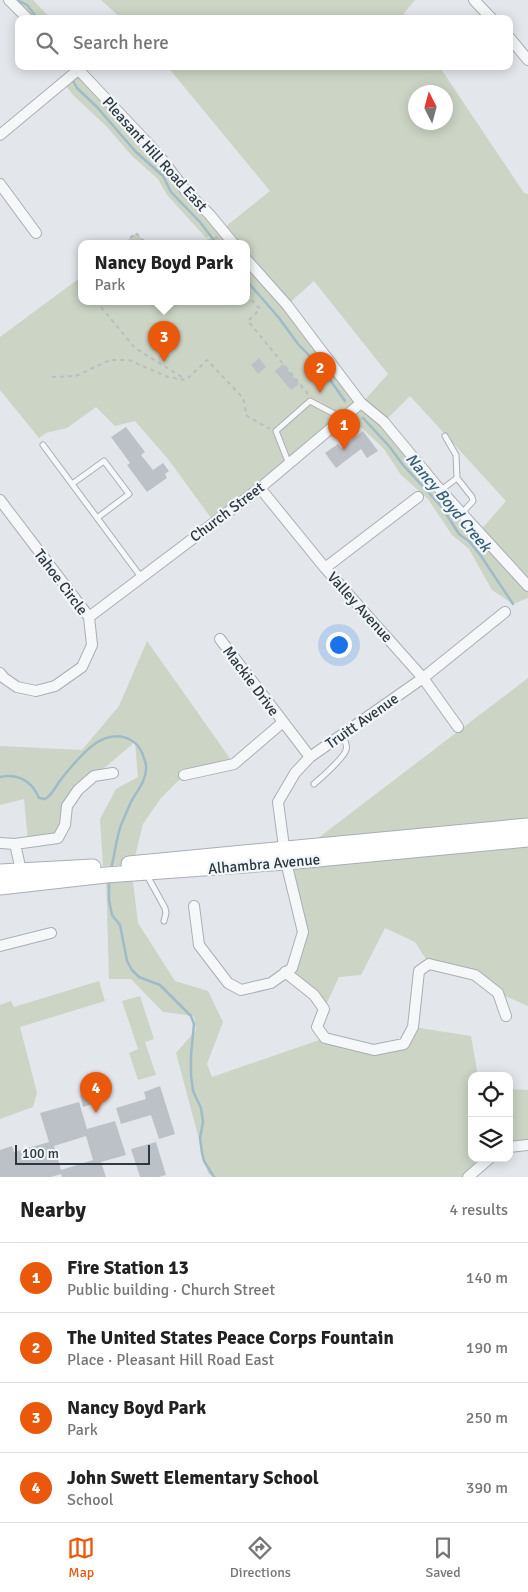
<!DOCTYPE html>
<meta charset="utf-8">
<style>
body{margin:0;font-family:Signika,sans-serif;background:#f6f6f6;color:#222}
.controls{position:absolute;right:15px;bottom:15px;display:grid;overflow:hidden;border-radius:10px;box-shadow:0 2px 12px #0003}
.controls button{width:45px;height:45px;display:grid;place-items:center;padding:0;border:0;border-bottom:1px solid #e0e0e0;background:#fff;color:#222;font:25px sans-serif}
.compass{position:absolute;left:408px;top:85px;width:45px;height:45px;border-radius:50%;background:#fff;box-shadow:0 2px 12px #0003;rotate:354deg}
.scale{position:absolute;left:15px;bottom:12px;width:135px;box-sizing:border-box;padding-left:5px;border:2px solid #2c3842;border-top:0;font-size:14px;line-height:18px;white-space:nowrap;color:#2c3842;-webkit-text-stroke:4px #f3f6f8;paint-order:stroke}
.you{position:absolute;left:338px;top:644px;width:18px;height:18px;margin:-12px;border:4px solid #fff;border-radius:50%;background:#1a73e8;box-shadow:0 0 0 8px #1a73e833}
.badge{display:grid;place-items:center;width:32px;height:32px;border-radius:50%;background:#ea580c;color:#fff;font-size:16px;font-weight:700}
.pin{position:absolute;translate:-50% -41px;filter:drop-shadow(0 1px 2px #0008)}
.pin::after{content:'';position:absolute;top:26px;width:18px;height:15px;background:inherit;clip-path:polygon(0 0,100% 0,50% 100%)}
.popup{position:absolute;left:78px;top:240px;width:172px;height:65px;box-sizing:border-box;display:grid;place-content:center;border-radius:10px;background:#fff;filter:drop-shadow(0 1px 4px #0005);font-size:16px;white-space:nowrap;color:#767676}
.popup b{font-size:19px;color:#222}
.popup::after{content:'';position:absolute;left:50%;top:100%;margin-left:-10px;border:10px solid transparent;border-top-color:#fff}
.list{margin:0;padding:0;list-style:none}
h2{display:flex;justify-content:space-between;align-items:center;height:65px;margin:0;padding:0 20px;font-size:21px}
h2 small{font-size:16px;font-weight:400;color:#767676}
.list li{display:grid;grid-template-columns:32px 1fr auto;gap:15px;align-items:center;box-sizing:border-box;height:70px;padding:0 20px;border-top:1px solid #e0e0e0}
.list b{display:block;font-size:19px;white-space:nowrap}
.list p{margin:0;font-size:16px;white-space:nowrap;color:#767676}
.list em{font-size:16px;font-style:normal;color:#767676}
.icon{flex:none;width:28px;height:28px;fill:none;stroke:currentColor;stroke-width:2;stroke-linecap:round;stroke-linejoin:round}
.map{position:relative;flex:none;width:528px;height:1177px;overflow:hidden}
.search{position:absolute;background:#fff;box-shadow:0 2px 12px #0003;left:15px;right:15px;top:15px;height:55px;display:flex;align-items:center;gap:12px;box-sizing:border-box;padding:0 18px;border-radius:10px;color:#767676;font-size:19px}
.sheet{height:345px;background:#fff}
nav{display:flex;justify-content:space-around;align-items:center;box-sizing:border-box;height:70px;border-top:1px solid #e0e0e0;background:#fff;font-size:14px;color:#767676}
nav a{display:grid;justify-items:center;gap:2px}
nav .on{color:#ea580c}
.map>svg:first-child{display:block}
</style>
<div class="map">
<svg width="528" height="1177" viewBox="0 0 528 1177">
<rect width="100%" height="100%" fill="#e3e7eb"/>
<path fill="#cbd4c5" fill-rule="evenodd" d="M9 0H33L51 19H28Z
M101 0H415L404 13 407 19H122Z
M167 66H439L524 193 528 194V598L513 604 492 590 469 549 452 535 428 499 401 475 384 449 348 415 214 522 168 459 135 421 115 426 96 407 67 428 46 433 39 438 0 390V337L81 277V301H246V243H201L217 234 206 238 167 195 158 179 132 156 106 126 73 95 63 82 78 70 124 117 203 217 217 230 225 227 270 191ZM416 92H446V122H416ZM314 281 388 374 362 403 287 305ZM410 396 506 501 479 532 385 421Z
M136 233 146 243H124Z
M147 641 234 764 184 775 161 798 143 824 133 864 103 866 100 819 116 789 138 777 135 742 78 790 58 838 28 842 24 799 0 805V746L82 750 119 706Z
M528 678V826L305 848Z
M528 839V1006L498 993 475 975 429 964 415 942 385 928 361 975 339 977 324 1009 285 973 303 932 286 862Z
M132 874 138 923 175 981 208 991 223 1022 207 1064 212 1077 325 1038 374 1050 404 1044 413 1027 471 1036 478 1076H472V1158H490L468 1177H213L208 1173 176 1053 196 1030 194 1016 163 1012 131 979H109L106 875Z
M99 981 105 1001 20 1027 37 1093 33 1107 0 1119V1005L11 1001 14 1007Z
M140 996 154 1039 145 1042 156 1075 138 1080 129 1053 138 1049 122 1001Z
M509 1089 528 1090V1145L509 1147Z"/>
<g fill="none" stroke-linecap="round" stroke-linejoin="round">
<path stroke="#a0bbc8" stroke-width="2.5" d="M17 0 27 5 38 19
M73 81 77 88 97 107 136 152 163 176 171 192 200 222 216 243
M246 280 279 318 298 344 323 370 345 401
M363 418 389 446 403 465 441 506 459 534 470 542 481 556 513 604
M0 777C18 773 32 781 39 798L45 799C52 795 55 788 59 782 69 769 83 752 96 743 115 731 137 735 144 758 145 762 147 766 146 769 146 782 135 793 130 804 127 811 124 818 121 825 116 839 115 854 111 869
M109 880V900L112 915 120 925 127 961 132 970 139 977 160 985 191 1016 194 1024 191 1055V1075L193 1091 201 1108 203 1122 200 1138 202 1153 204 1161 214 1177"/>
</g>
<path fill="#bbc1c7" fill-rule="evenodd" d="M259 358 266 367 258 374 251 365Z
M283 364 299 384 291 390 275 371Z
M126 427 145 452 141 455 153 470 163 463 169 471 165 474 167 478 147 492 127 465 130 463 111 437Z
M363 431 378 451 367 458 361 449 336 468 325 453 338 444 341 448Z
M160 1086 175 1134 159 1139 151 1115 121 1124 116 1108 146 1099 144 1092Z
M102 1088 106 1100 83 1107 80 1095Z
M79 1102 87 1129 115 1121 126 1155 101 1162 106 1177H62L61 1174 51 1177H0V1150L12 1146 14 1152 49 1142 40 1113ZM86 1136 93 1160 61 1170 54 1146Z
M156 1142 166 1175 159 1177H140L131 1149Z"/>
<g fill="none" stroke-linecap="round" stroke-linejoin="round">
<g stroke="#a8afb5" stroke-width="7">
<path id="lane" d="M445 436 456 455 457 478
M43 445 141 577
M289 464 276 431 310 401 344 419
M72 484 104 461 129 494 97 518
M441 490 457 478 472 497 473 501 462 513
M314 784C322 777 343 759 346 750 348 745 344 739 342 735
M149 874V879L165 908 166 913 164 921"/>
</g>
<g stroke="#a8afb5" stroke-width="12">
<path id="street" d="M9 0 28 19
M474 0 492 19
M509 37 528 60
M75 66 157 153 186 191 210 215 233 243
M0 135 78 70
M0 184 36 233
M246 259 287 305 361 403 384 422 436 485 528 586
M260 488 325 568 423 678 458 727
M0 500 89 617 92 645 82 667 55 686 36 691 17 687 4 678 0 673
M325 568 418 497
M89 617 260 488 361 403
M220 639 310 757
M184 775 234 764 283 722
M0 843 15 844 22 875
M15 844 58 838 65 825 67 806 78 790 94 776 113 773
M194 906 199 945 228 983 241 990 271 983 292 968 303 932 286 862 278 802 295 773 310 757 423 678 505 612
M0 946 51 933
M285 972 314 995 324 1009 317 1027 325 1038 374 1050 404 1044 413 1027 419 971 429 964 475 975 498 993 506 1016
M509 1147 528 1145
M468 1177 490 1158"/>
</g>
<g stroke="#a8afb5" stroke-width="17">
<path id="secondary" d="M129 864 528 826
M0 872 93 867
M0 887 106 875 286 862 528 839"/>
</g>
<path stroke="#b9bec2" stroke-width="2" stroke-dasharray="4 4" stroke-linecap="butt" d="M124 243 136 233 146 243
M203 243 207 241 208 243
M209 243 217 237
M81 277 79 280 81 283
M246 294 260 309 248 321 308 394
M96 301 135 348 185 379
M52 377 76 376 110 360H129L168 377 186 380 207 360 243 398 247 416 270 429"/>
<use href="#lane" stroke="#f6f7f9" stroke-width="5"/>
<use href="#street" stroke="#f6f7f9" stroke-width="10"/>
<use href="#secondary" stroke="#fff" stroke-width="15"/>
</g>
<g text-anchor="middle" stroke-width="4.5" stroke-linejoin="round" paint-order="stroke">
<g font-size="15" fill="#2c3842" stroke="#f3f6f8">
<text transform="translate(155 154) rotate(48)" y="5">Pleasant Hill Road East</text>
<text transform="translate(227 512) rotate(-37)" y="5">Church Street</text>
<text transform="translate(61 582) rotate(53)" y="5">Tahoe Circle</text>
<text transform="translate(360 607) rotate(48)" y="5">Valley Avenue</text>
<text transform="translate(251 681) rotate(53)" y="5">Mackie Drive</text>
<text transform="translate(362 721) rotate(-35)" y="5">Truitt Avenue</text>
<text transform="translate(264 864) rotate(-5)" y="5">Alhambra Avenue</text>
</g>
<g font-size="16" font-style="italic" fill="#375d74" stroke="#f3f6f8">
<text transform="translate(449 502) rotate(50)" y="6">Nancy Boyd Creek</text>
</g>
</g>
</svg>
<div class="controls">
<button><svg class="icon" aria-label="locate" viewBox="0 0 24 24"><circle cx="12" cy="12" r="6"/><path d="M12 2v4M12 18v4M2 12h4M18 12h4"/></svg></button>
<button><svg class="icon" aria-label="layers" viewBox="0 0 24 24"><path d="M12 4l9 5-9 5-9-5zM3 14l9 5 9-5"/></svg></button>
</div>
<svg class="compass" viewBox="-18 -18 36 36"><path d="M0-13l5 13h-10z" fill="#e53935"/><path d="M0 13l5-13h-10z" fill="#767676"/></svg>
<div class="scale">100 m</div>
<div class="you"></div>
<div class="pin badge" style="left:344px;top:450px">1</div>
<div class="pin badge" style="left:320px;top:393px">2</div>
<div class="pin badge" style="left:164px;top:362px">3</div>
<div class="popup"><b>Nancy Boyd Park</b>Park</div>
<div class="pin badge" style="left:96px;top:1113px">4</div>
<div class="search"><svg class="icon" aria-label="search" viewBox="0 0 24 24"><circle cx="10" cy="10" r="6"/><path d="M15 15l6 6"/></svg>Search here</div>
</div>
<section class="sheet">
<h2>Nearby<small>4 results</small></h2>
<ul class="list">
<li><span class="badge">1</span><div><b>Fire Station 13</b><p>Public building · Church Street</p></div><em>140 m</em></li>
<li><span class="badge">2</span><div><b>The United States Peace Corps Fountain</b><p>Place · Pleasant Hill Road East</p></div><em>190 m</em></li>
<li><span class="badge">3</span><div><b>Nancy Boyd Park</b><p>Park</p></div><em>250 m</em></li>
<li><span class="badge">4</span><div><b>John Swett Elementary School</b><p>School</p></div><em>390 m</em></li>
</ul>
</section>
<nav>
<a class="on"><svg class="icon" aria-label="map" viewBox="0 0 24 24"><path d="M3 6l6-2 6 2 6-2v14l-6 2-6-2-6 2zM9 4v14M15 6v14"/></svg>Map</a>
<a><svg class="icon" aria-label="directions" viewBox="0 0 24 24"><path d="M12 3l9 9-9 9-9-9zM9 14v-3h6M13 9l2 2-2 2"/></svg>Directions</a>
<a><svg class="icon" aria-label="saved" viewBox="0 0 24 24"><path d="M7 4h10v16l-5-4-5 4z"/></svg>Saved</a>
</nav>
